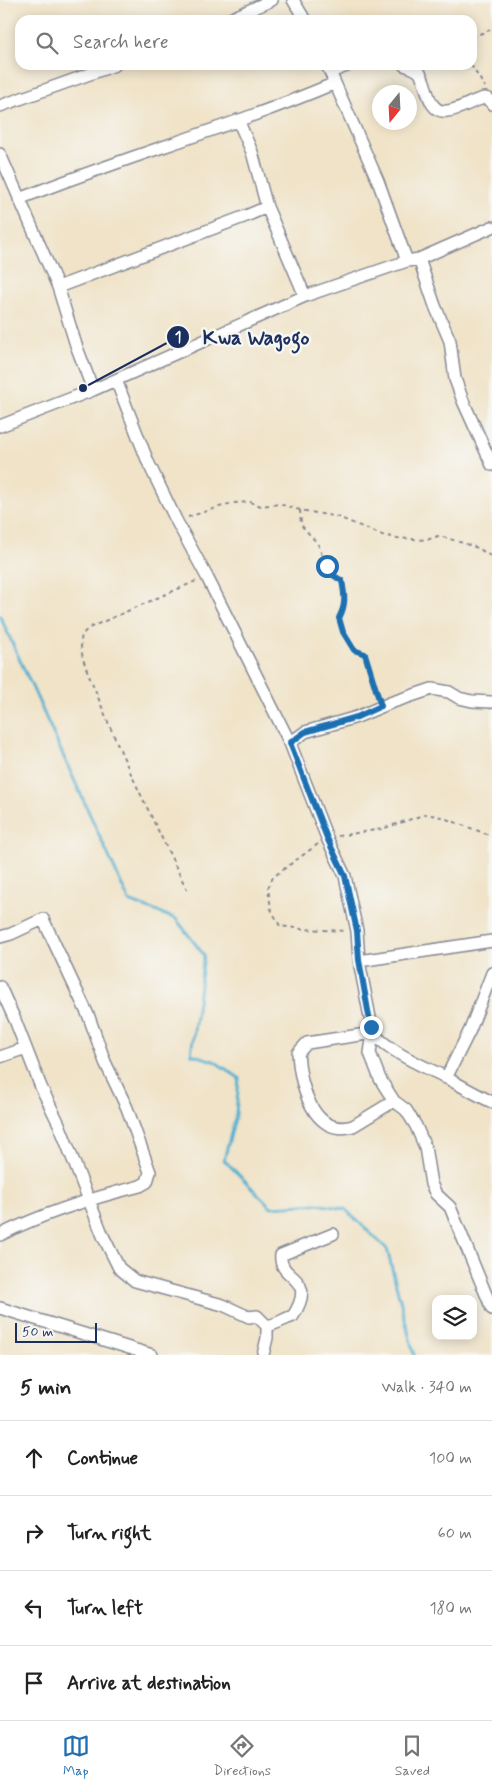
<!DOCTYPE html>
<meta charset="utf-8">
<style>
body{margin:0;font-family:Mynerve,sans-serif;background:#f2f2f2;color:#222}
.controls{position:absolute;right:15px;bottom:15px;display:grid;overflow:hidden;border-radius:10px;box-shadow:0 2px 12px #0003}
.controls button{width:45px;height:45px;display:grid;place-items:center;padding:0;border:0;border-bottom:1px solid #e0e0e0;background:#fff;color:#222;font:25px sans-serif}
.compass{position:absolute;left:372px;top:85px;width:45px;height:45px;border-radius:50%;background:#fff;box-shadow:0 2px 12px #0003;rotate:198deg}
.scale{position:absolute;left:15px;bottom:12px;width:82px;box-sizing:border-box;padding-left:5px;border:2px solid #1b2f5e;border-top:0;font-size:14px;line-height:18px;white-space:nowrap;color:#1b2f5e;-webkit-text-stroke:4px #f6f6f2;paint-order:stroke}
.stop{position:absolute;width:15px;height:15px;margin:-11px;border:4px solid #1f6fb2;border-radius:50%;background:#fff}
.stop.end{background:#1f6fb2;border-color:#fff;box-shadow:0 1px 5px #0008}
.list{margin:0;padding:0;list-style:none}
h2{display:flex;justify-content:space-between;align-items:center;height:65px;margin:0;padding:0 20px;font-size:21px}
h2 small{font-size:16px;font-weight:400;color:#767676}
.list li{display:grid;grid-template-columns:32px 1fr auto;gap:15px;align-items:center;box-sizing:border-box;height:75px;padding:0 20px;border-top:1px solid #e0e0e0}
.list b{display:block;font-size:19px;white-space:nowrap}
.list em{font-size:16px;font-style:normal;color:#767676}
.icon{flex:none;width:28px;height:28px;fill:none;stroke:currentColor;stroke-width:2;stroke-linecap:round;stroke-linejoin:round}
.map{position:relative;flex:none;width:492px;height:1355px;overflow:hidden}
.search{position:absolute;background:#fff;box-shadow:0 2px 12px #0003;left:15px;right:15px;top:15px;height:55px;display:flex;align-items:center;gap:12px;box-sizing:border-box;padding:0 18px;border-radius:15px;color:#767676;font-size:19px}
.sheet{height:365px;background:#fff}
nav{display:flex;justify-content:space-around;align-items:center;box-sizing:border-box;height:70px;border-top:1px solid #e0e0e0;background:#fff;font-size:14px;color:#767676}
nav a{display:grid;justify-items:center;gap:2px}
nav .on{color:#1f6fb2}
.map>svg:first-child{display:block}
</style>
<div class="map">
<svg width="492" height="1355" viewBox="0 0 492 1355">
<rect width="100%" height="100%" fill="#f6f6f2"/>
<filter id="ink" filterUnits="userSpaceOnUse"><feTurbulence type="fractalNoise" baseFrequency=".02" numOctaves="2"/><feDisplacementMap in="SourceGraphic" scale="10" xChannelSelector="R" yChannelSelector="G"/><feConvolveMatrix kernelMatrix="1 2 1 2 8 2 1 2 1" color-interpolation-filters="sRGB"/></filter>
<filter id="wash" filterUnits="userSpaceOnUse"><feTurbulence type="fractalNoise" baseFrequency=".0096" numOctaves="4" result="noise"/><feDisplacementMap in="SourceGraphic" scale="20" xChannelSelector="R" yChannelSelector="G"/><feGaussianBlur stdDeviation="1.12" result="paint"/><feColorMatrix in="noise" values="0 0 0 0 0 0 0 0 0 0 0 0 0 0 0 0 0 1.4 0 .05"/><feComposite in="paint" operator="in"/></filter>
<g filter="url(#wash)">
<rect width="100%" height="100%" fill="#f0e3c8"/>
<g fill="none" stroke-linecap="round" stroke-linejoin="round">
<path stroke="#52b0d0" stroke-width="3" d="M0 616 129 901 176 919 204 955 191 1054 214 1061 239 1078 236 1114 224 1160 271 1207 317 1204 345 1209 387 1249 414 1355"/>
</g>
</g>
<g filter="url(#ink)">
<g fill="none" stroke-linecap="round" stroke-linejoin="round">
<g stroke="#868993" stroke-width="14">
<path id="street" d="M293 0 305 20
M228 20 272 0
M327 65 378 181 407 261
M404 65C409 67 415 68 419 72 428 81 426 114 447 111 460 110 472 100 485 98L489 99 492 104
M331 72 349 65
M0 106 115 65
M238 120 252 152 267 207
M0 154 58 287 76 345 93 390
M19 199C124 157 232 127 335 83
M419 259 435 306 450 341 455 379 463 401 492 465
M58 287 246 216 267 207 305 296
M116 380 148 462 176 520 207 577 290 743 327 838 345 876 357 931 359 961 373 1033C392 1053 419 1064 443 1076 460 1085 475 1094 492 1102
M0 426 93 390 305 296 407 261 419 259 492 227
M290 743 305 732 357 717 390 703 432 689 449 692 459 698 472 701 492 702
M0 937 11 934 43 919 89 1017 105 1062 127 1108 150 1172 147 1182 140 1186C92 1198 44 1213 0 1235
M359 961 492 941
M0 987 15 1020 41 1087 59 1124 103 1236 119 1268 135 1281 223 1305 249 1317 257 1316 267 1326V1338L263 1355
M0 1057 26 1048
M446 1078 470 1030 492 973
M394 1101 353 1126C312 1138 300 1083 298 1053L307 1043 373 1033 370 1053 380 1079 394 1101 406 1110 416 1126 425 1147 431 1184 436 1194 450 1207 492 1309
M0 1308 152 1355
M267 1326C277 1324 284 1319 293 1316 319 1275 278 1281 281 1255L333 1234"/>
</g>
<path stroke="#868993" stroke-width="2" stroke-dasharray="4 4" stroke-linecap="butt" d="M472 37 492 29
M471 65 485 87
M300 510 301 525 318 544 322 555 333 575 343 581C345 596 346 605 339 618L343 632 354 650 365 654 378 695
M188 517 232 503 250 502 261 506 279 504 300 510 338 517 382 535 397 538 427 540 438 536 447 538 478 548 492 557
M338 836 382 829 426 814 441 817 492 836
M318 844 273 877 268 888 271 909 280 926 302 929 347 931
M187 890C156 825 122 760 96 692 90 677 80 658 81 641 81 634 86 630 91 627L196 581"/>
<use href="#street" stroke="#fff" stroke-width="11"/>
</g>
</g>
<g fill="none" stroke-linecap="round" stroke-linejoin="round" filter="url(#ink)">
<path stroke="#1f6fb2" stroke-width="6" d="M327 566 333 575 342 581C345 596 346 605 339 618L343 632 354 650 365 654 381 706 357 717 305 732 290 743 327 838 345 876 357 931 359 960 371 1027"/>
</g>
<path fill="none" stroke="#1b2f5e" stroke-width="2" d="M83 388L178 337"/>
<g fill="#1b2f5e" stroke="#f6f6f2" stroke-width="2">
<circle cx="83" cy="388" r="5"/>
<circle cx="178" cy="337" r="12"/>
</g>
<g font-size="15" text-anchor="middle" font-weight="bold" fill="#fff">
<text x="178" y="342">1</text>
</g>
<g font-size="21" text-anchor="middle" font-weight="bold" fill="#1b2f5e" stroke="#f6f6f2" stroke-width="5" stroke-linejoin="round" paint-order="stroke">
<text x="256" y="344">Kwa Wagogo</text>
</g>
</svg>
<div class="controls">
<button><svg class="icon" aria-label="layers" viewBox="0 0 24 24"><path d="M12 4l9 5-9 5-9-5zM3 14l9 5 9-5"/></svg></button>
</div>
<svg class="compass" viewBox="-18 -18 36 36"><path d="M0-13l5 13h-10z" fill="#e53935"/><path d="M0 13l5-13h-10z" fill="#767676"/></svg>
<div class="scale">50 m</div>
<div class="stop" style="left:327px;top:566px"></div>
<div class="stop end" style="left:371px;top:1027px"></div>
<div class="search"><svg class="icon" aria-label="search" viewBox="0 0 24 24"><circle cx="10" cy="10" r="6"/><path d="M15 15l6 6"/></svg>Search here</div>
</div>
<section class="sheet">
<h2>5 min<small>Walk · 340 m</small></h2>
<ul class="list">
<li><svg class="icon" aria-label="ahead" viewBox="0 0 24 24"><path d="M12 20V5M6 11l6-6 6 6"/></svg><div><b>Continue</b></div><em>100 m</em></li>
<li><svg class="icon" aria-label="right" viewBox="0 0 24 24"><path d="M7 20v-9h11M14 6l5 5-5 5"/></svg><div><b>Turn right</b></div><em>60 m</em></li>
<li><svg class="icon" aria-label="left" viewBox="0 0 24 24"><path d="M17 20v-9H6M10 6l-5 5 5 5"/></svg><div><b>Turn left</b></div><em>180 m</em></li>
<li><svg class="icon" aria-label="arrive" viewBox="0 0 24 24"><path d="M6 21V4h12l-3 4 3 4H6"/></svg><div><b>Arrive at destination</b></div></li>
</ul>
</section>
<nav>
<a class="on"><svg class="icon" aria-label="map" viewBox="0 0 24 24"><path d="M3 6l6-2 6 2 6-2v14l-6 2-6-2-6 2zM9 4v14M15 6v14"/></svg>Map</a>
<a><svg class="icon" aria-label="directions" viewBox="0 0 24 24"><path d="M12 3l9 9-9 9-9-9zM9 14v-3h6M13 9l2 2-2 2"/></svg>Directions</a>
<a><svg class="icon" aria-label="saved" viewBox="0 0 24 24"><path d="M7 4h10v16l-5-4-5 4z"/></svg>Saved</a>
</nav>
